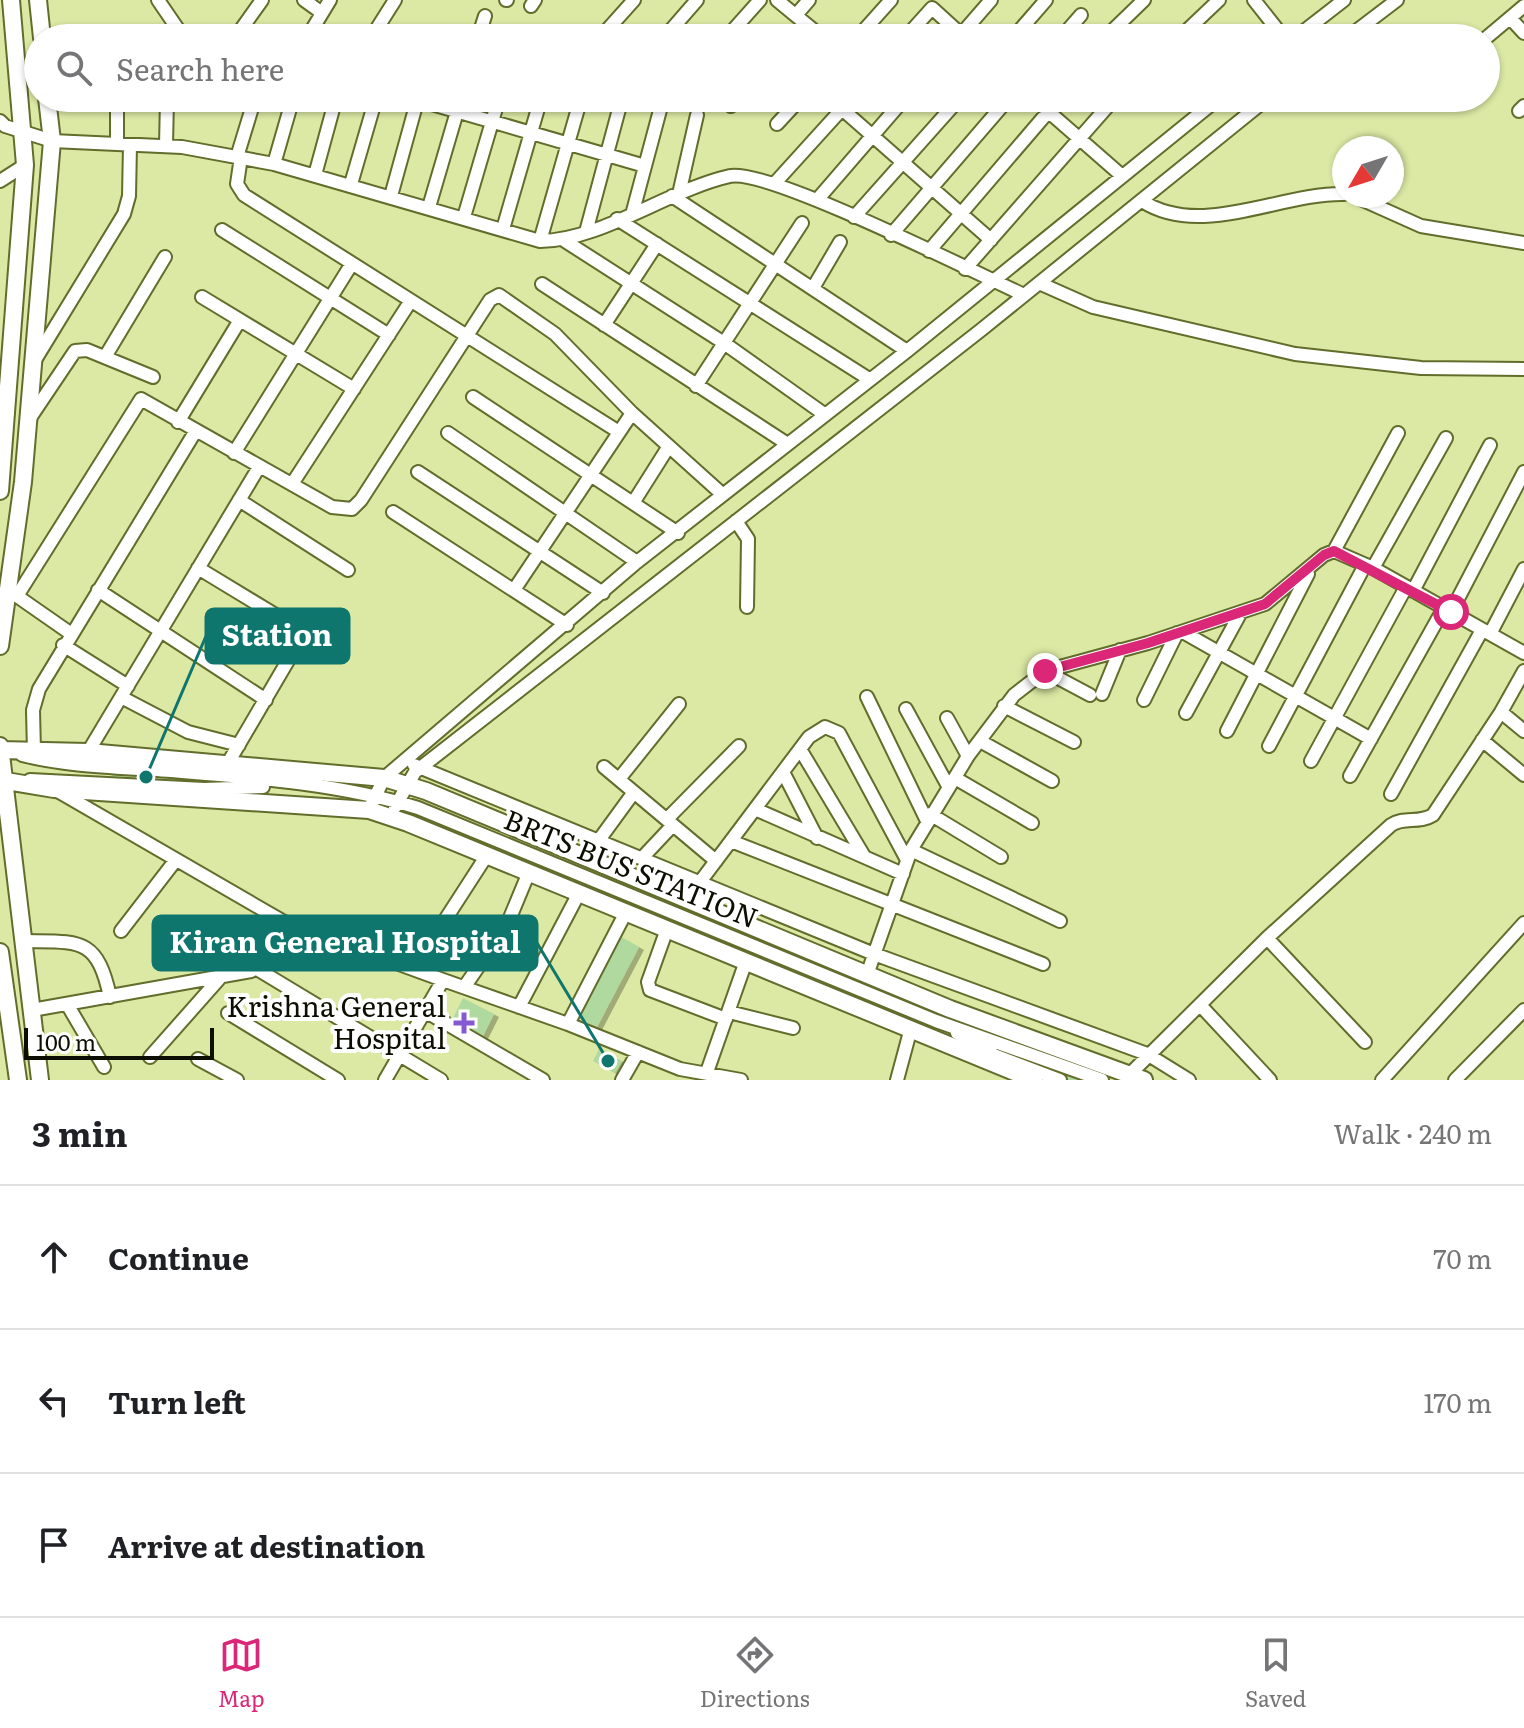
<!DOCTYPE html>
<meta charset="utf-8">
<style>
body{margin:0;font-family:Literata,serif;background:#f6f6f6;color:#202124}
.compass{position:absolute;left:1332px;top:136px;width:72px;height:72px;border-radius:50%;background:#fff;box-shadow:0 2px 6px #0004;rotate:231deg}
.scale{position:absolute;left:24px;bottom:20px;width:190px;box-sizing:border-box;padding-left:8px;border:4px solid #0b0e00;border-top:0;font-size:22px;line-height:28px;white-space:nowrap;color:#0b0e00;-webkit-text-stroke:6px #fff;paint-order:stroke}
.stop{position:absolute;width:24px;height:24px;margin:-18px;border:6px solid #db2777;border-radius:50%;background:#fff}
.stop.end{background:#db2777;border-color:#fff;box-shadow:0 2px 8px #0008}
.list{margin:0;padding:0;list-style:none}
h2{display:flex;justify-content:space-between;align-items:center;height:104px;margin:0;padding:0 32px;font-size:34px}
h2 small{font-size:26px;font-weight:400;color:#757577}
.list li{display:grid;grid-template-columns:52px 1fr auto;gap:24px;align-items:center;box-sizing:border-box;height:144px;padding:0 32px;border-top:2px solid #e0e0e0}
.list b{display:block;font-size:30px;white-space:nowrap}
.list em{font-size:26px;font-style:normal;color:#757577}
.icon{flex:none;width:44px;height:44px;fill:none;stroke:currentColor;stroke-width:2;stroke-linecap:round;stroke-linejoin:round}
.map{position:relative;flex:none;width:1524px;height:1080px;overflow:hidden}
.search{position:absolute;background:#fff;box-shadow:0 2px 6px #0004;left:24px;right:24px;top:24px;height:88px;display:flex;align-items:center;gap:20px;box-sizing:border-box;padding:0 28px;border-radius:44px;color:#757577;font-size:30px}
.sheet{height:536px;background:#fff}
nav{display:flex;justify-content:space-around;align-items:center;box-sizing:border-box;height:112px;border-top:2px solid #e0e0e0;background:#fff;font-size:22px;color:#757577}
nav a{display:grid;justify-items:center;gap:4px}
nav .on{color:#db2777}
.map>svg:first-child{display:block}
</style>
<div class="map">
<svg width="1524" height="1080" viewBox="0 0 1524 1080">
<defs>
<filter id="shadow"><feDropShadow dx="5" dy="3" stdDeviation="0" flood-color="#0004"/></filter>
</defs>
<rect width="100%" height="100%" fill="#dbe9a4"/>
<path fill="#b0d9a0" filter="url(#shadow)" d="M112 770 180 774V784L112 780Z
M616 934 639 947 597 1027 574 1015Z
M463 998 494 1014 482 1038 451 1022Z
M599 1049 622 1061 615 1073 593 1061Z
M1044 1061 1095 1080H1064L1040 1071Z"/>
<g fill="none" stroke-linecap="round" stroke-linejoin="round">
<g stroke="#626c2b" stroke-width="16">
<path id="minor" d="M158 0 184 38
M304 0 322 13
M506 0H507
M777 0 823 38
M1254 0 1284 38
M531 6 535 0
M796 15 809 0
M1510 18 1524 33
M1112 31 1144 0
M235 38 262 0
M307 38 330 0
M371 38 395 0
M434 38 436 32
M478 38 485 16
M517 38 518 34
M600 38 634 0
M664 38 697 0
M726 38 760 0
M793 38 806 24
M857 38 891 0
M905 38 932 8 965 38
M958 38 991 0
M1013 38 1046 0
M1061 38 1081 15
M1179 38 1219 0
M1295 38 1344 0
M1347 38 1397 0
M1486 38 1524 6
M411 98 645 166
M1033 98 1121 175
M731 106 737 98
M842 109 991 240
M1519 111 1524 106
M0 121 5 126 52 141 182 147 274 164 540 241C600 241 668 190 730 176 768 168 976 273 1024 295
M777 124 801 98
M117 144V98
M166 146 167 98
M237 157 255 98
M241 157 237 184 244 195 619 432
M274 164 293 98
M315 175 336 98
M0 181 25 165
M351 184 376 98
M774 184 852 98
M679 194 697 115
M391 196 418 98
M672 196 907 351
M1354 196 1421 226 1524 243
M817 200 905 98
M1142 201C1201 239 1279 193 1344 194
M429 207 461 98
M633 211 663 99
M464 217 499 98
M854 217 960 98
M617 219 869 379
M503 229 541 98
M222 230 389 335
M586 232 622 98
M891 235 1009 98
M540 241 581 98
M565 241 724 343 824 414
M929 251 1060 98
M965 269 1115 98
M1039 283 1093 307 1295 354 1421 368 1524 369
M542 284 786 443
M813 288 840 242
M202 297 354 389
M604 325 657 244
M105 357 165 257
M35 360 124 214 129 196 130 145
M696 386 802 223
M473 397 678 533
M30 418 75 351 87 350 153 377
M178 422 240 320
M448 433 637 562
M234 453 351 265
M418 472 603 593
M292 484 410 302
M239 500 348 570
M633 503 669 446
M393 512 567 625
M736 521 748 539 747 607
M1334 551 1398 433
M198 568 297 628 303 635 228 763
M1373 568 1446 438
M98 590 266 700
M514 590 632 413
M1413 591 1490 445
M14 594 70 633
M17 596 141 399 332 507 352 509 361 500 490 300 499 295 555 334 632 413 722 494
M1451 612 1524 472
M1183 632 1371 739
M1490 634 1524 569
M63 645 128 686
M1045 671 1090 695
M1102 694 1120 650
M121 697 188 732 239 745
M867 697 927 821
M1144 700 1177 633
M1004 706 1074 742
M906 709 948 786
M1501 712 1524 731
M1186 713 1241 612
M947 718 968 756
M1227 731 1308 574
M1482 740 1524 775
M980 741 1052 781
M1269 746 1365 565
M800 749 864 856
M34 752 33 710 39 689 195 432
M88 752 259 467
M22 755C66 766 111 767 157 770 244 777 335 782 418 808L936 1021 1102 1080
M1311 761 1406 587
M414 765 874 954 1147 1054 1189 1080
M604 767 716 861
M783 772 817 838
M1350 776 1444 608
M955 778 1032 823
M619 779 679 704
M30 780 204 789 263 787
M56 790 284 922 443 980 385 1080
M1391 794 1482 630
M395 807 415 772 981 330 1268 98
M755 809 903 874
M369 810 384 778 637 562 907 351 1219 98
M930 814 1001 857
M667 819 739 746
M599 840 634 792
M731 841 1043 964
M911 850 1060 921
M642 858 673 825
M700 882 809 737 825 727 839 733 907 860
M667 929 648 982 650 990 726 1019
M121 931 175 861
M1267 938 1365 1042
M23 941C79 942 97 936 110 997
M414 968 487 855
M257 969 441 1080
M868 972 911 850 968 756 1014 695 1045 671 1148 643 1265 604 1324 555 1334 551 1373 568 1524 653
M443 980 568 1024 680 1069 741 1080
M465 986 507 925 529 872
M67 1004 104 1067
M1201 1006 1270 1080
M519 1007 579 893
M32 1010 251 971 272 959 305 929
M425 1011 543 1080
M729 1012 793 1028
M228 1013 338 1080
M568 1024 626 912
M957 1033 994 1055 1060 1080
M150 1057 219 979
M198 1059 237 1080
M707 1072 746 961
M1130 1074 1267 938 1391 825C1404 816 1419 824 1433 815L1501 712 1524 671
M622 1080 638 1052
M897 1080 911 1028
M1382 1080 1524 923
M1455 1080 1524 1010"/>
</g>
<g stroke="#626c2b" stroke-width="20">
<path id="major" d="M38 0 42 38
M0 491 25 165 11 0
M0 646 23 482 52 141 47 98
M0 746 40 1080
M0 750 88 752 384 778 426 791 950 1009 1144 1080
M0 780 54 789 369 810 408 823 1034 1080
M0 952 18 1080"/>
</g>
<use href="#minor" stroke="#fff" stroke-width="12"/>
<use href="#major" stroke="#fff" stroke-width="16"/>
</g>
<g fill="none" stroke-linecap="round" stroke-linejoin="round">
<path stroke="#db2777" stroke-width="10" d="M1045 671 1148 643 1265 604 1324 555 1334 551 1451 612"/>
</g>
<path fill="#8559d2" stroke="#fff" stroke-width="3" d="M460 1011h8v8h8v8h-8v8h-8v-8h-8v-8h8z"/>
<g text-anchor="middle" stroke-width="8" stroke-linejoin="round" paint-order="stroke">
<g font-size="28" fill="#0b0e00" stroke="#fff">
<text transform="translate(631 869) rotate(22)" y="10">BRTS BUS STATION</text>
</g>
<g font-size="28" fill="#0b0e00" stroke="#fff" text-anchor="end">
<text x="446" y="1017">Krishna General<tspan x="446" dy="32">Hospital</tspan></text>
</g>
</g>
<path fill="none" stroke="#0f766e" stroke-width="3" d="M146 777L206 636M608 1061L537 943"/>
<g fill="#0f766e" stroke="#fff" stroke-width="3">
<circle cx="146" cy="777" r="8"/>
<circle cx="608" cy="1061" r="8"/>
</g>
<g fill="#0f766e" stroke="#0f766e" stroke-width="3">
<rect x="206" y="609" width="143" height="54" rx="8"/>
<rect x="153" y="916" width="384" height="54" rx="8"/>
</g>
<g font-size="30" text-anchor="middle" font-weight="bold" fill="#fff">
<text x="277" y="646">Station</text>
<text x="345" y="953">Kiran General Hospital</text>
</g>
</svg>
<svg class="compass" viewBox="-18 -18 36 36"><path d="M0-13l5 13h-10z" fill="#e53935"/><path d="M0 13l5-13h-10z" fill="#757577"/></svg>
<div class="scale">100 m</div>
<div class="stop" style="left:1451px;top:612px"></div>
<div class="stop end" style="left:1045px;top:671px"></div>
<div class="search"><svg class="icon" aria-label="search" viewBox="0 0 24 24"><circle cx="10" cy="10" r="6"/><path d="M15 15l6 6"/></svg>Search here</div>
</div>
<section class="sheet">
<h2>3 min<small>Walk · 240 m</small></h2>
<ul class="list">
<li><svg class="icon" aria-label="ahead" viewBox="0 0 24 24"><path d="M12 20V5M6 11l6-6 6 6"/></svg><div><b>Continue</b></div><em>70 m</em></li>
<li><svg class="icon" aria-label="left" viewBox="0 0 24 24"><path d="M17 20v-9H6M10 6l-5 5 5 5"/></svg><div><b>Turn left</b></div><em>170 m</em></li>
<li><svg class="icon" aria-label="arrive" viewBox="0 0 24 24"><path d="M6 21V4h12l-3 4 3 4H6"/></svg><div><b>Arrive at destination</b></div></li>
</ul>
</section>
<nav>
<a class="on"><svg class="icon" aria-label="map" viewBox="0 0 24 24"><path d="M3 6l6-2 6 2 6-2v14l-6 2-6-2-6 2zM9 4v14M15 6v14"/></svg>Map</a>
<a><svg class="icon" aria-label="directions" viewBox="0 0 24 24"><path d="M12 3l9 9-9 9-9-9zM9 14v-3h6M13 9l2 2-2 2"/></svg>Directions</a>
<a><svg class="icon" aria-label="saved" viewBox="0 0 24 24"><path d="M7 4h10v16l-5-4-5 4z"/></svg>Saved</a>
</nav>
